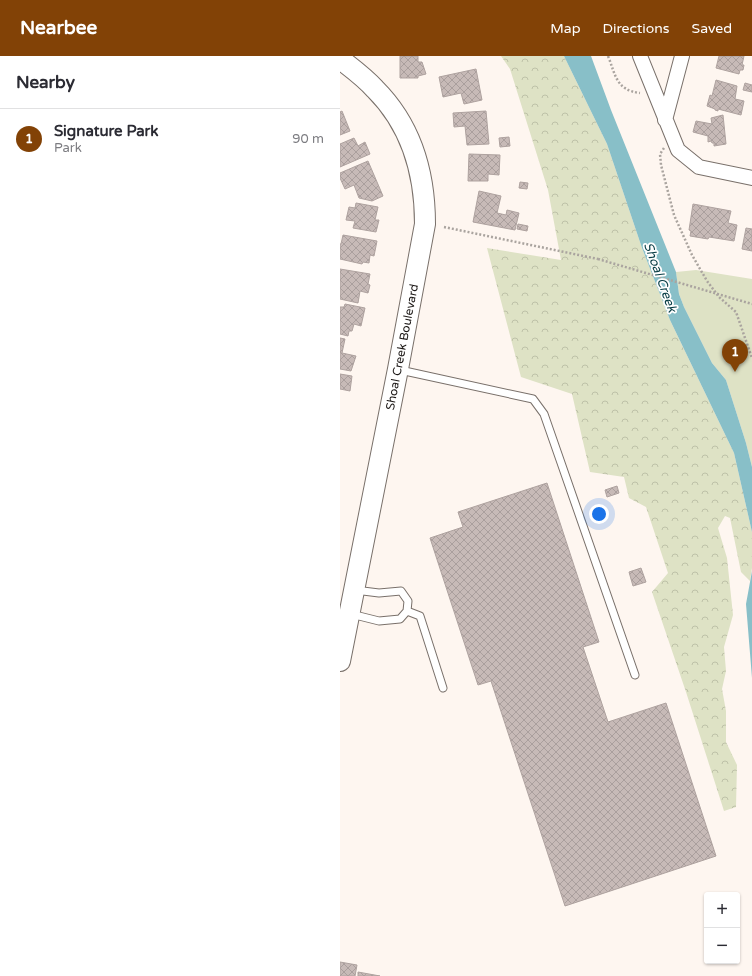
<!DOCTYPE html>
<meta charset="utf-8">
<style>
body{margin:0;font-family:"Varela Round",sans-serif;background:#f2f2f3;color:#2b2b33}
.controls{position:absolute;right:12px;bottom:12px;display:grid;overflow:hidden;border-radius:4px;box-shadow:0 1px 3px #0004}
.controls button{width:36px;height:36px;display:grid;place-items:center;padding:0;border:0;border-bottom:1px solid #e1e1e2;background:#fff;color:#2b2b33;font:20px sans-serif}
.you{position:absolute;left:259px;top:458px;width:14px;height:14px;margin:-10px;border:3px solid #fff;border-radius:50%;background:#1a73e8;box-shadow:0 0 0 6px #1a73e833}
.badge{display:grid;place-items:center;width:26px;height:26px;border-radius:50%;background:#824206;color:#fff;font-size:13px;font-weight:700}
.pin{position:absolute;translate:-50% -33px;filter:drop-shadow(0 1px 2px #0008)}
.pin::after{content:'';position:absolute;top:21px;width:14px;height:12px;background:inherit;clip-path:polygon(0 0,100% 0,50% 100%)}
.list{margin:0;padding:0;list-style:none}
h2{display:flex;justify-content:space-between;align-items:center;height:52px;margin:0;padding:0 16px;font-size:17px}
h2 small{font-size:13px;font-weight:400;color:#7c7c81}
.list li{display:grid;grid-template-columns:26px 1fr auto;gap:12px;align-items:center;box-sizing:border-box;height:60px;padding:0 16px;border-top:1px solid #e1e1e2}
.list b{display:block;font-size:15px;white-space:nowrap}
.list p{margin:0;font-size:13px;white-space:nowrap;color:#7c7c81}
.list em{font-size:13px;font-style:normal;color:#7c7c81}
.map{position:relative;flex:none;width:412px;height:920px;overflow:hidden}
header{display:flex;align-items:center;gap:24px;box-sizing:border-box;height:56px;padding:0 20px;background:#824206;color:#fff}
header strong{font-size:19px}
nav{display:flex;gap:22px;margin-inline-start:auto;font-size:14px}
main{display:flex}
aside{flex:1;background:#fff}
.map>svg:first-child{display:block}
</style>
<header>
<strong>Nearbee</strong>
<nav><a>Map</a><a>Directions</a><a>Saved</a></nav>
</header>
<main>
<aside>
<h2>Nearby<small></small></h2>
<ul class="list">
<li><span class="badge">1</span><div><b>Signature Park</b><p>Park</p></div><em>90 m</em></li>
</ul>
</aside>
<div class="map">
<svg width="412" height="920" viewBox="0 0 412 920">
<defs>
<pattern id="forest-crowns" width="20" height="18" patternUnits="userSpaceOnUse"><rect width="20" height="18" fill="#dee2c5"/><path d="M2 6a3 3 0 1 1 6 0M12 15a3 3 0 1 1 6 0" fill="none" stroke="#bec1a8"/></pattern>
<pattern id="building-cross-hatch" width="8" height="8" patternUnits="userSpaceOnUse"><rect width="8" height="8" fill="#c7bab7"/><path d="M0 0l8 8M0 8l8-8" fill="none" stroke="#aa9f9d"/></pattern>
</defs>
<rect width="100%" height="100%" fill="#fef6f0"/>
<path fill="url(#forest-crowns)" d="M161 0H224L267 88 302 192 330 264 394 397 412 476V512L410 525 401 516 390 462 385 460 378 472 387 502 393 559 384 591 386 615 382 633 386 655V686L397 709 396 751 384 755 346 636 312 536 328 517 306 451 289 442 284 421 250 416 232 338 181 321 147 192 221 204 208 134 170 13Z"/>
<path fill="#dee2c5" d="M356 214 412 223V411L406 387 386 324 372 307 344 251 339 238 336 216Z"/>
<path fill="#88bfc8" d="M224 0H251L271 54 336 216 339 238 344 251 372 307 386 324 406 387 412 411V476L394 397 330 264 302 192 267 88Z
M412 515V622L406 548Z"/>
<path fill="url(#building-cross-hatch)" stroke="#aea29f" d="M60 0H78V6H82L86 18 78 20V22H60Z
M379 0H404L402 9H404L403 14H400L399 18 376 12Z
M136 13 142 44 124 48 121 37 103 41 99 21Z
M376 24 397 30 395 43 404 45 401 59 378 53V55L375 54V53L367 50 370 39 372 40Z
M405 27 412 29V36L403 34Z
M2 55 10 75 0 79V56Z
M146 55 149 88 127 89 125 70 114 71 113 57Z
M383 59 386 88 374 90V87H372L371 85 368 86V80L353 76 356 65 372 68 371 62Z
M169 81 170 90 160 91 159 82Z
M14 82 18 90 25 86 30 98 0 111V88Z
M129 98 160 99 159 119 148 118V125H128Z
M28 105 43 140 32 145 19 142 14 129 5 133 0 122V117Z
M180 126 188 127 187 133 179 132Z
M139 135 161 140 157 157 166 159 167 154 179 157 175 174 133 166Z
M16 147 38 151 35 164H39L36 176 13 172 15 165 6 164 9 151 15 152Z
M353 148 391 155 388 167 397 169 394 185 369 181 368 183 350 180 351 175 349 174Z
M178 168 188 170 187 175 177 173Z
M406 172 412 173V195L402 193Z
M3 179 37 185 34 200 30 199 29 207 23 206 22 208 0 203V188H1Z
M0 213 30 218 28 228 30 229 28 237 20 235 18 247 0 243Z
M5 248 25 252 21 270 14 268 12 275H9L8 280 0 278V251H4Z
M0 282 5 283 2 297 16 300 11 315 0 313Z
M0 318 12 320 10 335 0 333Z
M207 427 259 586 243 591 268 666 326 647 376 800 225 850 151 625 138 629 90 482 123 471 118 456Z
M277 430 279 437 267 441 265 434Z
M301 512 306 526 293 530 289 516Z
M0 906 17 909 15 920H0Z
M18 916 40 920H18Z"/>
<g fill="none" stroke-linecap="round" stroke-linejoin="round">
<g stroke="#79706a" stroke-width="9">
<path id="lane" d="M60 314 193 343 204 358 295 619
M67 555 80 560 103 632
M11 558 39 565 60 563 67 555 68 545 61 535 39 537 15 534"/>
</g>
<g stroke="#79706a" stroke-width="16">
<path id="street" d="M300 0 338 94 359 111 412 122
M325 64 342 0"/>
</g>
<g stroke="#79706a" stroke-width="22">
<path id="secondary" d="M0 3C12 12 25 22 35 33 72 70 85 118 85 168L58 313 0 605"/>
</g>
<path stroke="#aaa49f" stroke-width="2.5" stroke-dasharray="2 2" stroke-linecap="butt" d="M268 0C276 20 276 34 300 37
M324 92 320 98 321 109 334 159 352 199 367 225 379 241 396 256 412 302
M104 171 258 203"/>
<use href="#lane" stroke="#fff" stroke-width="7"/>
<use href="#street" stroke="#fff" stroke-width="14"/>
<use href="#secondary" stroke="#fff" stroke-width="20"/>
<path stroke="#aaa49f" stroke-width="2.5" stroke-dasharray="2 2" stroke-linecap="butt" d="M258 203 412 248"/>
</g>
<g text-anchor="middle" stroke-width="3.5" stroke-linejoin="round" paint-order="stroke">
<g font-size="12" fill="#1c1816" stroke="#fff">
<text transform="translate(62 291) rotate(-79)" y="4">Shoal Creek Boulevard</text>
</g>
<g font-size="13" font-style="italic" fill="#083d45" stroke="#fff">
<text transform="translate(321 221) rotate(70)" y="5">Shoal Creek</text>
</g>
</g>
</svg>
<div class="controls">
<button>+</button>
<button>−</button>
</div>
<div class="you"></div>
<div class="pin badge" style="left:395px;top:316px">1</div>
</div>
</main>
